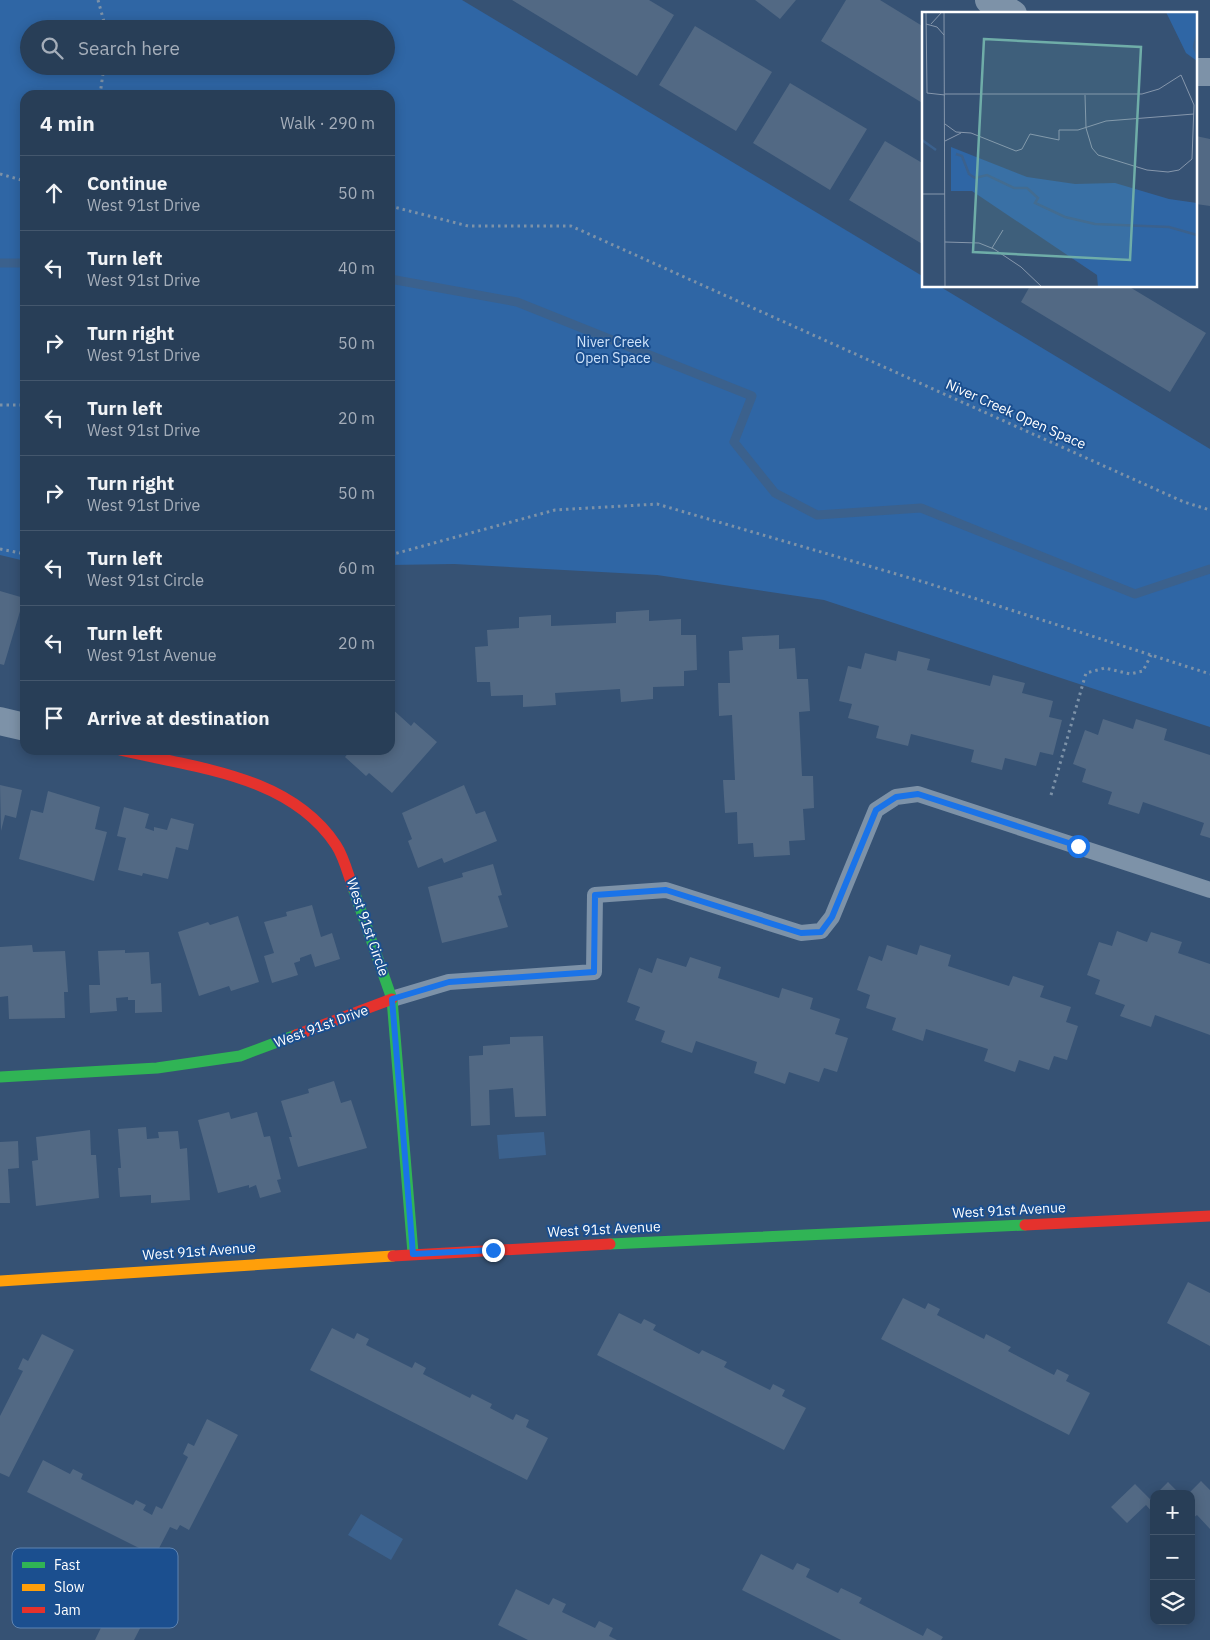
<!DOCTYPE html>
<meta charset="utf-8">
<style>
body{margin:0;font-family:"IBM Plex Sans",sans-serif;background:#30455d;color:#f1f3f6}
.controls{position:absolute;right:15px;bottom:15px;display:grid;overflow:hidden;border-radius:10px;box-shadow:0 2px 12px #0003}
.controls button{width:45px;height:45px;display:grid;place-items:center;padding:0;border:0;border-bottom:1px solid #44576d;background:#283e57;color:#f1f3f6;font:25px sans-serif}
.stop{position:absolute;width:15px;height:15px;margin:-11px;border:4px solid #1a73e8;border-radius:50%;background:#fff}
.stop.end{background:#1a73e8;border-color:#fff;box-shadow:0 1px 5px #0008}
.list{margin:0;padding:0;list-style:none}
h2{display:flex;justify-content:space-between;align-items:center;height:65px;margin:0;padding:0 20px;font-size:21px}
h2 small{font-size:16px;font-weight:400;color:#a5aeba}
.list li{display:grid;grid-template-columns:32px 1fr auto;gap:15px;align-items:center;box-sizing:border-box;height:75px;padding:0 20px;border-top:1px solid #44576d}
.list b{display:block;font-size:19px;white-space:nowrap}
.list p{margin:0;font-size:16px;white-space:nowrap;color:#a5aeba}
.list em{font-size:16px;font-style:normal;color:#a5aeba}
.icon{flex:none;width:28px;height:28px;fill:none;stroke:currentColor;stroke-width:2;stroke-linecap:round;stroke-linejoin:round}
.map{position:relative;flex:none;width:1210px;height:1640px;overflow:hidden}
.search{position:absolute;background:#283e57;box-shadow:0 2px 12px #0003;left:20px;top:20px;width:375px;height:55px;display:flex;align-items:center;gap:12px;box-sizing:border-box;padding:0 18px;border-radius:28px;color:#a5aeba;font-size:19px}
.panel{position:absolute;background:#283e57;box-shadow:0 2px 12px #0003;left:20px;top:90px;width:375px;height:665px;border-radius:15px}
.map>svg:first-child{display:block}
</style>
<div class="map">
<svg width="1210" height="1640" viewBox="0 0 1210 1640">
<rect width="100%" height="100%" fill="#365274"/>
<path fill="#2f66a5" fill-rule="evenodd" d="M0 0H462L924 277V286H939L1210 449V727L824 600 657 575 454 564 390 565V95H25V561L0 555ZM29 29H386V66H29Z"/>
<path fill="#3b618d" d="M544 1132 546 1155 499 1159 497 1135Z
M361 1514 403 1539 391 1560 348 1535Z"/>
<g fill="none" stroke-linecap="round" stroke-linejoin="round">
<path stroke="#3b618d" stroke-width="9" d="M0 263H25
M390 279 517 302 752 396 734 442 775 493 817 515 921 508 1135 594 1210 569"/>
</g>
<path fill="#526984" d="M512 0H649L674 15 637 76Z
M755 0H796L780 19Z
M846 0H880L924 27V104L821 41Z
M695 26 772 72 736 131 659 85Z
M790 83 867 129 830 190 753 143Z
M1196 136 1210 139V206L1196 204Z
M885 141 924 164V245L849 200Z
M1030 286H1128L1206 333 1170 392 1021 302Z
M0 591 24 598 4 665 0 664Z
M649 610V621L681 619V635H696L697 670 684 671V686L653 687V699L621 702 620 689 555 693 556 705 523 707V695L491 696 490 682H477L475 647 488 646 487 630 519 628V617L551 615V626L616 623V612Z
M779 635V649L795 648 797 679H808L810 711 799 712 802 776H813L814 808 803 809 805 840 789 841 790 855 754 857 753 843 738 844 737 812 725 813 723 780H735L732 715 719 716 718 683H730L729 651 743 650 742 637Z
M898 651 930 659 927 670 990 686 993 675 1025 683 1022 693 1053 701 1049 717 1062 720 1053 755 1040 752 1036 766 1005 758 1002 770 971 762 974 750 911 734 908 746 876 738 879 726 848 718 852 704 839 701 848 666 861 669 865 653 896 661Z
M390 707 411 726 414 722 437 742 392 793 369 773 366 776 345 757 351 750H390Z
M1103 719 1133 729 1136 719 1167 729 1164 740 1210 755V838L1200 835 1204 823 1143 802 1139 814 1108 804 1112 792 1082 782 1086 769 1073 764 1085 730 1098 735Z
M0 785 22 790 16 818 5 815 1 831Z
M464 785 476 814 485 811 497 841 444 863 442 858 418 868 408 841 412 839 402 813Z
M48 791 100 807 95 829 107 832 94 881 19 859 31 810 43 813Z
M124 807 149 814 145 828 154 831V827L167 830 171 818 194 824 188 850 176 847 168 879 143 873 142 876 118 870 126 838 117 836Z
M493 864 502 895 498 896 508 927 442 943 428 887 463 877 462 873Z
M312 905 321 937 332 933 340 959 315 967 311 954 300 958V961L294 963 298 975 272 983 264 956 274 953 264 922 287 916 286 912Z
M238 916 259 982 231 991 229 986 199 996 178 932 208 922 210 925Z
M1117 931 1147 942 1151 932 1182 942 1178 953 1210 964V1035L1155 1015 1151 1027 1120 1016 1125 1005 1095 994 1100 980 1087 975 1099 942 1112 946Z
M32 945 33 952 65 951 68 992H64L65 1018 9 1019 8 996 0 997V947Z
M887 945 917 955 920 945 951 955 948 966 1009 986 1013 976 1044 986 1040 997 1071 1007 1066 1022 1078 1026 1067 1060 1054 1056 1049 1070 1019 1060 1015 1072 984 1061 988 1049 926 1029 923 1041 892 1030 896 1018 866 1008 870 995 857 990 869 956 882 961Z
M125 950V953L149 952 151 984 161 983 162 1012 135 1013V1000H128V997L116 998 117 1011 90 1013 89 985H100L98 951Z
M690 957 721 967 718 978 779 998 782 988 813 998 810 1009 840 1019 835 1034 848 1038 837 1072 824 1068 819 1082 789 1072 785 1084 754 1073 757 1062 696 1041 692 1053 661 1042 665 1031 635 1020 640 1007 627 1002 639 968 652 973 657 958 686 967Z
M543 1036 546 1116 515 1117 513 1088 489 1090 490 1125 471 1126 469 1056 483 1055V1046L510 1044V1037Z
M334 1081 341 1103 351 1100 367 1148 298 1167 289 1137H292L281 1101 309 1093 308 1089Z
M229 1112 231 1119 257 1112 264 1137 270 1136 281 1179 277 1180 281 1192 260 1198 256 1185 249 1188V1185L218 1193 198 1120Z
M146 1127 147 1139 159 1138 158 1132 178 1131 180 1149 187 1148 190 1200 151 1203V1195L120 1197 118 1168H121L118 1129Z
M90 1130 91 1155H96L99 1198 36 1206 32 1161 38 1160 36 1137Z
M18 1141 19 1168 8 1169 10 1203H0V1142Z
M1188 1282 1210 1293V1346L1167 1323Z
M903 1298 925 1309 928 1303 940 1309 937 1315 984 1339 986 1334 1011 1347 1008 1351 1054 1375 1057 1369 1069 1375 1066 1381 1090 1393 1069 1435 881 1339Z
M619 1313 641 1324 644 1319 656 1325 653 1330 699 1354 702 1350 727 1362 724 1367 770 1390 773 1384 785 1390 782 1396 806 1408 784 1450 597 1355Z
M332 1328 354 1339 357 1333 369 1339 366 1345 412 1368 415 1362 426 1368 423 1374 470 1398 472 1394 492 1404 490 1408 513 1420 516 1414 529 1420 526 1427 548 1438 527 1480 310 1370Z
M42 1334 74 1350 9 1477 0 1473V1416L23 1371 18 1369 23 1358 28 1361Z
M207 1419 238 1435 189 1530 180 1525 177 1530 170 1527 155 1556 27 1492 43 1460 70 1474 73 1469 83 1474 81 1479 133 1505 136 1500 146 1505 143 1510 152 1515 156 1506 162 1509 188 1457 183 1454 188 1443 194 1446Z
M1201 1481 1210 1490V1529L1197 1515 1193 1518 1191 1517V1494H1188Z
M1168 1482 1180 1494H1156Z
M1135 1484 1150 1499 1154 1495V1514L1146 1505 1127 1523 1111 1507Z
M761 1554 793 1570 797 1563 810 1569 806 1577 838 1593 841 1588 862 1598 859 1603 923 1636 927 1628 943 1637 941 1640H841L742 1590Z
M132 1566 164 1582 134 1640H95L113 1603 108 1601 114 1590 119 1593Z
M516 1589 549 1605 553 1598 566 1604 562 1612 595 1628 599 1621 613 1628 609 1636 617 1640H528L498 1625Z"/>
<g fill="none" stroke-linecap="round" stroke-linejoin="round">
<path stroke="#7d92a8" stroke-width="3" stroke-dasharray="2.5 4" stroke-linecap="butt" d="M98 0 106 29
M100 95 104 66
M0 174 25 181
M390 206 468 226H571L1184 502 1210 510
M0 405H25
M0 549 25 554
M390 555 555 510 657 504 927 583 1210 674
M1051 795 1086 673 1105 668 1130 674 1143 671 1151 655"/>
<path stroke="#7d92a8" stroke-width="16" d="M392 999 449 982 594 972 595 895 666 890 801 933 821 931 832 917 876 810 896 797 918 794 1210 890"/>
<path stroke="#7d92a8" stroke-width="28" d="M989 0 1013 14
M1196 72H1210
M0 721 25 727"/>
<path stroke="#30b455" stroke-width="11" d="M353 888 392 999 413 1253
M0 1077 157 1068 240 1056 296 1035
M610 1244 1025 1225"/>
<path stroke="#ff9f0a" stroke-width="11" d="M0 1281 393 1256"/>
<path stroke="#e5322d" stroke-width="11" d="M120 750C195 768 290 775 336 845 344 857 348 874 353 888
M296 1035 392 999
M1025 1225 1210 1216
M393 1256 610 1244"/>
</g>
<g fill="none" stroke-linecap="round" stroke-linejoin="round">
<path stroke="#1a73e8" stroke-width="6" d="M493 1250 413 1254 392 999 449 982 594 972 595 895 666 890 801 933 821 932 832 917 876 810 896 797 918 794 1078 846"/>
</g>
<g text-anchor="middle" stroke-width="4" stroke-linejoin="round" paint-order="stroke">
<g font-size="14" fill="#cfe3fa" stroke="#1b4f8f">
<text x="613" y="347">Niver Creek<tspan x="613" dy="16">Open Space</tspan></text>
</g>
<g font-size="14" fill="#fff" stroke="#1b4f8f">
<text transform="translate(1016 414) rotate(24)" y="5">Niver Creek Open Space</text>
<text transform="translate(368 927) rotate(71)" y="5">West 91st Circle</text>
<text transform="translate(321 1026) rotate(-20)" y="5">West 91st Drive</text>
<text transform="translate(1009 1210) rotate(-3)" y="5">West 91st Avenue</text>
<text transform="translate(604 1229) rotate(-3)" y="5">West 91st Avenue</text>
<text transform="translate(199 1251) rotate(-4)" y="5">West 91st Avenue</text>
</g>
</g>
<g transform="translate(922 12)">
<rect width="275" height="275" fill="#365274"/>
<path d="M244 0H275V49L264 41ZM29 135 105 165 153 172 193 171 247 187 275 191V275H176L175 263 50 179H29Z" fill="#2f66a5"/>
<path fill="none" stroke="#3b618d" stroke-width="2.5" d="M275 22 272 35 275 42M0 128 14 138M34 142 40 144 47 162 53 166 65 163 92 176H105L116 186 113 191 143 205 173 212 247 215 275 223"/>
<path fill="none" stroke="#8697ac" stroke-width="1" d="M4 0 5 81 23 83M22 0 23 275M4 12 15 15 22 23M9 12 20 0M23 82H220L237 77 259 63 272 93 270 147 257 158 246 160 225 158 176 143 170 136 164 116 163 83M23 112 34 120 49 121 94 139 100 137 108 122 137 128V118H156L184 109 272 102M23 129 39 121M0 182H23M23 230 57 231 72 237 99 255 120 275M70 236 81 218"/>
<path fill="#6fada8" fill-opacity="0.15" stroke="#6fada8" stroke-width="2.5" d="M62 27 219 35 208 248 51 240Z"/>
<rect width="275" height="275" fill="none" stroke="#fff" stroke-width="2.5"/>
</g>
<rect x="12" y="1548" width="166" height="80" rx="8" fill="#1b4f8f" stroke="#5f84b1" stroke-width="1"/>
<rect x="22" y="1562" width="23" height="6" fill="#30b455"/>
<rect x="22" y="1584" width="23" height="7" fill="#ff9f0a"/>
<rect x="22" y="1607" width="23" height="6" fill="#e5322d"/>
<g font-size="14" fill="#fff">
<text x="54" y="1570">Fast</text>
<text x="54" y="1592">Slow</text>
<text x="54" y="1615">Jam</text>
</g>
</svg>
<div class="controls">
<button>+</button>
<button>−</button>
<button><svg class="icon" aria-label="layers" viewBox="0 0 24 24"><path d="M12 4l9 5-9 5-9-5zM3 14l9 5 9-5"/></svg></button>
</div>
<div class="stop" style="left:1078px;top:846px"></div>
<div class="stop end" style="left:493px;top:1250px"></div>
<div class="search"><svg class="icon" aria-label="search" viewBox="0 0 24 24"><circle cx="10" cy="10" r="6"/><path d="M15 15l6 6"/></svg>Search here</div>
<section class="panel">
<h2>4 min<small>Walk · 290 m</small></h2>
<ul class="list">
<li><svg class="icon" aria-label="ahead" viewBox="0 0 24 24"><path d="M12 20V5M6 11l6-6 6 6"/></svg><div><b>Continue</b><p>West 91st Drive</p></div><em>50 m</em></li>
<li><svg class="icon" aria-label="left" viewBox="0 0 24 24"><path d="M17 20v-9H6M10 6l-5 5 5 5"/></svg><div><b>Turn left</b><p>West 91st Drive</p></div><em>40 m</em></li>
<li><svg class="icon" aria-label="right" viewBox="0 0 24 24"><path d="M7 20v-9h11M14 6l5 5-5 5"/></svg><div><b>Turn right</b><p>West 91st Drive</p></div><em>50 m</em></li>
<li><svg class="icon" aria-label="left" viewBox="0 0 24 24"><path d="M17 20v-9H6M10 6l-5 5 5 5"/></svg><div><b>Turn left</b><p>West 91st Drive</p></div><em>20 m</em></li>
<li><svg class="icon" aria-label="right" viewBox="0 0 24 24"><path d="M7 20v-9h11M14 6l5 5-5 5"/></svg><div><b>Turn right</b><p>West 91st Drive</p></div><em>50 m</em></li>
<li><svg class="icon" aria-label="left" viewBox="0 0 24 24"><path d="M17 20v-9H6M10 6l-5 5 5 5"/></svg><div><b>Turn left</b><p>West 91st Circle</p></div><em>60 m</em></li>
<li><svg class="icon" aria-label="left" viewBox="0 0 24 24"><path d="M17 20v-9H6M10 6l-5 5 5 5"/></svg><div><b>Turn left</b><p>West 91st Avenue</p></div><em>20 m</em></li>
<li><svg class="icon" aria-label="arrive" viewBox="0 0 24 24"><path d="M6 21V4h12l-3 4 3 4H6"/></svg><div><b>Arrive at destination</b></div></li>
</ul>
</section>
</div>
